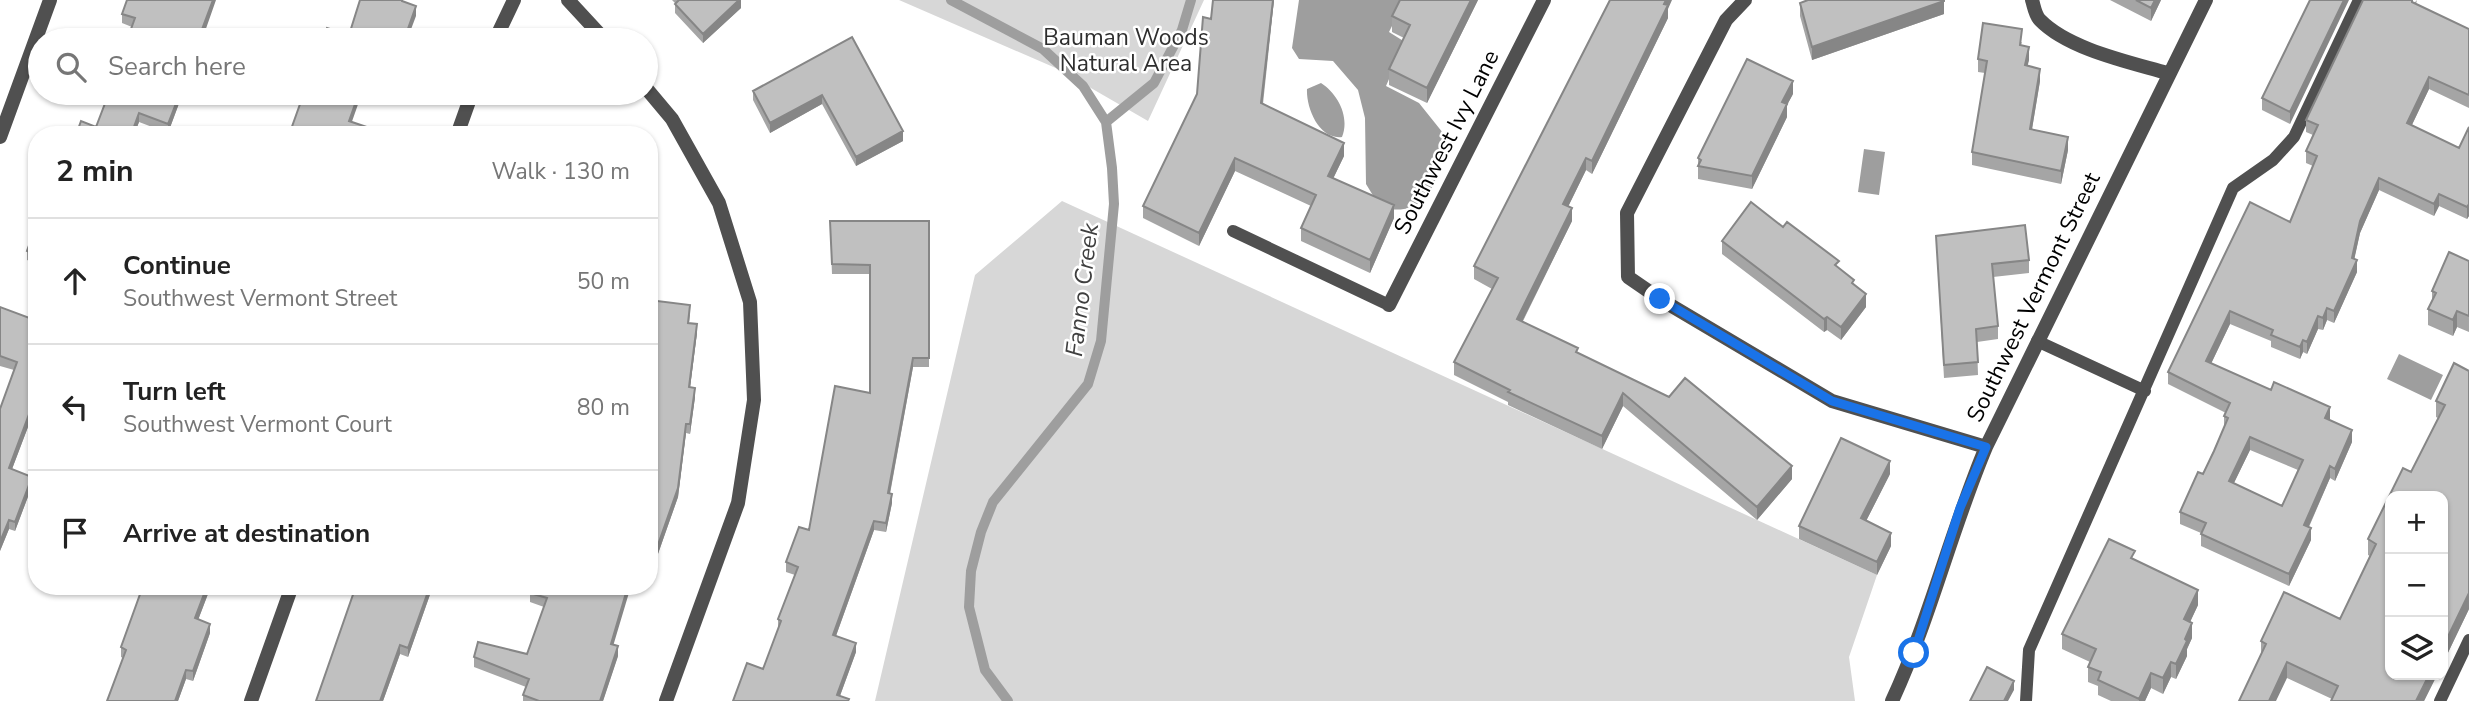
<!DOCTYPE html>
<meta charset="utf-8">
<style>
body{margin:0;font-family:"Nunito Sans",sans-serif;background:#f2f2f2;color:#222}
.controls{position:absolute;right:21px;bottom:21px;display:grid;overflow:hidden;border-radius:14px;box-shadow:0 2px 5px #0004}
.controls button{width:63px;height:63px;display:grid;place-items:center;padding:0;border:0;border-bottom:2px solid #e0e0e0;background:#fff;color:#222;font:35px sans-serif}
.stop{position:absolute;width:21px;height:21px;margin:-16px;border:5px solid #1a73e8;border-radius:50%;background:#fff}
.stop.end{background:#1a73e8;border-color:#fff;box-shadow:0 2px 7px #0008}
.list{margin:0;padding:0;list-style:none}
h2{display:flex;justify-content:space-between;align-items:center;height:91px;margin:0;padding:0 28px;font-size:30px}
h2 small{font-size:23px;font-weight:400;color:#767676}
.list li{display:grid;grid-template-columns:46px 1fr auto;gap:21px;align-items:center;box-sizing:border-box;height:126px;padding:0 28px;border-top:2px solid #e0e0e0}
.list b{display:block;font-size:26px;white-space:nowrap}
.list p{margin:0;font-size:23px;white-space:nowrap;color:#767676}
.list em{font-size:23px;font-style:normal;color:#767676}
.icon{flex:none;width:38px;height:38px;fill:none;stroke:currentColor;stroke-width:2;stroke-linecap:round;stroke-linejoin:round}
.map{position:relative;flex:none;width:2469px;height:701px;overflow:hidden}
.search{position:absolute;background:#fff;box-shadow:0 2px 5px #0004;left:28px;top:28px;width:630px;height:77px;display:flex;align-items:center;gap:18px;box-sizing:border-box;padding:0 24px;border-radius:38px;color:#767676;font-size:26px}
.panel{position:absolute;background:#fff;box-shadow:0 2px 5px #0004;left:28px;top:126px;width:630px;height:469px;border-radius:28px}
.map>svg:first-child{display:block}
</style>
<div class="map">
<svg width="2469" height="701" viewBox="0 0 2469 701">
<rect width="100%" height="100%" fill="#fff"/>
<path fill="#d7d7d7" d="M899 0H1204L1148 121 1058 69Z
M1062 201 1877 575 1849 657 1855 701H875L975 275Z"/>
<path fill="#9e9e9e" d="M1299 0H1405L1389 32 1405 42 1386 86 1419 103 1443 133C1441 175 1432 221 1380 207L1366 184 1365 118 1358 90 1333 61 1299 59 1292 48Z
M1321 83C1338 94 1350 117 1342 137 1319 140 1306 108 1307 89Z
M1864 149 1885 152 1879 195 1858 192Z
M2399 354 2443 375 2431 400 2387 379Z"/>
<g fill="none" stroke-linecap="round" stroke-linejoin="round">
<path stroke="#9e9e9e" stroke-width="10" d="M951 0 1043 49 1083 86 1106 122 1112 168 1114 204 1101 341 1088 384 993 502 981 532 971 571 969 607 985 670 1008 701
M1106 122 1154 83 1182 30 1191 0"/>
<path stroke="#505050" stroke-width="12" d="M1233 231 1389 305
M2037 341 2145 391
M2026 701 2029 650 2233 188 2273 160 2294 137 2359 0
M2440 701 2469 640"/>
<path stroke="#505050" stroke-width="14" d="M568 0 605 40
M1745 0 1726 20 1627 213 1628 277 1660 299 1832 401 1986 447
M2032 0C2034 6 2035 15 2040 20 2068 49 2129 62 2167 73
M495 40 514 0
M646 88 672 119 719 203 750 302 754 400 738 503 666 701
M457 135 472 93
M0 137 50 0
M1389 305 1544 0
M251 701 292 586
M1892 701C1930 619 1951 530 1986 447L2206 0"/>
</g>
<path fill="#a5a5a5" fill-rule="evenodd" d="M672 0H741V8L703 43 675 13V3Z
M1274 0 1263 104 1344 156 1333 179 1394 218 1370 273 1301 241V228L1311 206 1235 171 1199 246 1143 218V206L1197 94 1211 19Z
M1400 0H1478L1427 103 1389 85V69L1404 38 1392 32V16Z
M2110 0H2161L2151 21Z
M2310 0 2290 124 2262 110V98Z
M2417 0 2416 4 2469 29V108L2429 89 2412 125 2459 148 2469 127V216L2467 219 2439 206 2434 216 2379 190 2360 233 2354 259 2357 272 2334 323 2327 320 2323 330 2318 329 2307 354 2303 352 2300 359 2271 347V341L2230 324 2211 364 2330 419V420L2352 442 2335 481 2330 478 2309 527 2311 540 2289 586 2201 546V533L2180 524V512L2203 474 2224 427V416L2226 413 2168 384V372L2290 222 2313 166 2306 163V151L2313 135 2306 132V120ZM2250 450 2298 470 2282 506 2234 483Z
M1800 3 1944 14 1812 60 1800 16Z
M1668 9V18L1592 174 1586 170 1568 207 1572 221 1523 321 1792 479 1757 520 1623 406 1602 449 1508 405V402L1454 375V362L1492 289 1474 279V266Z
M122 14 202 40 132 27 122 23Z
M852 37 903 141 856 166 822 104 770 133 753 100V91Z
M2022 42 2021 45 2029 60 2027 65 2040 81 2032 129 2068 150 2061 184 1972 165V152L1985 73 1978 72V59Z
M109 93H192L189 101 181 98 168 133 139 122 134 135H76L96 127Z
M1793 94 1787 105V117L1752 189 1698 179V158Z
M830 221H929V367H913L890 494 892 503 886 532 874 530 836 636 856 652 840 696 849 701 763 669 778 629V619L795 575 786 572V562L809 530 870 393V274H832Z
M37 223V264L27 260V251Z
M1936 236 2029 260V273L1993 277 1998 326V339L1977 342 1978 375 1944 378Z
M1722 241 1839 268 1854 284 1866 307 1841 340 1827 330 1824 332 1722 254Z
M2469 261V332L2457 327 2453 336 2428 325V309L2432 301V291Z
M649 300 690 315 689 323 697 333 690 387 695 397 690 434 686 433 678 497 653 568 649 567Z
M37 306V421L31 419 12 469 32 486 15 531 9 529 0 551 14 370 0 366V307L32 319Z
M2469 371V609L2443 663V496L2390 675H2437L2424 701H2331L2332 699 2287 678 2261 655V641L2340 619 2370 556 2368 555V539L2411 472 2438 418 2436 417V401Z
M1890 474 1866 521 1891 546 1877 575 1799 539V526Z
M2135 559 2198 605 2190 622 2192 638 2187 649V656L2176 679 2171 677 2163 694 2151 688 2145 701H2111L2098 695V686L2088 682V667L2090 662 2062 649V634Z
M143 586H211L198 620 210 633 193 681 186 679 178 701H107L123 658 121 657V647Z
M356 586H433L408 657 400 654 383 701H316Z
M532 586 614 645 618 656 603 701H523V695L526 687 474 667V657L527 654 544 607 530 602V593Z"/>
<path fill="#868686" d="M213 0H216L202 40H198Z
M739 0H741V8L703 43V34Z
M1273 0H1274L1261 116V103Z
M1471 0H1478L1427 103V88Z
M1666 0H1672L1668 9V18L1592 174V161Z
M2155 0H2161L2151 21V8Z
M2344 0H2349L2290 124V112Z
M1944 1V14L1812 60V47Z
M416 6V16L407 40H404Z
M2029 47V60L2025 77V65Z
M2040 69V81L2030 141V129Z
M2429 77V89L2407 135V123Z
M1793 81V94L1787 105V117L1752 189V176L1782 102Z
M180 93H181V98L168 133V124Z
M359 93H362L349 130V121Z
M822 95V104L770 133V123Z
M139 113V122L134 135H131Z
M903 131V141L856 166V157Z
M2068 137V150L2061 184V171Z
M1344 143V156L1328 189V176Z
M1235 158V171L1199 246V233Z
M1586 158V170L1563 217V204Z
M2379 178V190L2360 233 2352 270V258L2360 221Z
M2439 194V206L2434 216V204Z
M2469 204V216L2467 219V207Z
M1394 205V218L1370 273V260Z
M1572 208V221L1517 332V319Z
M2357 260V272L2334 323V311Z
M1866 294V307L1841 340V327Z
M2327 308V320L2323 330V318Z
M2230 311V324L2206 374V361Z
M2457 311V327L2453 336V320Z
M2318 316V329L2307 354V342Z
M1827 317V330L1824 332V319Z
M697 324V333L689 396V387Z
M2303 340V352L2300 359V347Z
M913 358V367L888 503V493Z
M695 388V397L690 434V424Z
M1623 393V406L1602 449V436Z
M2330 407V419L2325 430V418Z
M31 409V419L9 477V468Z
M686 424V433L678 497 653 568V559Z
M2352 430V442L2335 481V469Z
M2250 437V450L2229 493V481Z
M1890 461V474L1861 531V518Z
M1792 466V479L1757 520V507Z
M2330 466V478L2304 537V525Z
M32 477V486L15 531V522Z
M892 494V503L886 532V523Z
M9 520V529L0 551V542Z
M874 521V530L833 644V635Z
M2311 528V540L2289 586V574Z
M1891 533V546L1877 575V562Z
M207 586H211L195 628V618Z
M430 586H433L408 657V648Z
M628 586H631L611 653V644Z
M2198 590V605L2184 635V619Z
M2469 593V609L2443 663V647Z
M2192 623V638L2187 649V656L2176 679V664L2185 639Z
M210 624V633L193 681V671Z
M856 643V652L838 701 837 695Z
M400 645V654L383 701H380Z
M618 646V656L603 701H600Z
M2171 662V677L2163 694V678Z
M2287 662V678L2276 701H2269Z
M186 670V679L178 701H175Z
M2151 673V688L2145 701H2139V699Z
M2429 675H2437L2424 701H2416Z
M2014 681V690L2008 701H2004Z"/>
<path fill="#c0c0c0" stroke="#868686" stroke-width="2" fill-rule="evenodd" d="M127 0H213L198 40H127L135 18 122 14Z
M360 0H402V1L416 6 404 40H323L327 28 349 35Z
M679 0H739L703 34 675 4Z
M1213 0H1273L1261 103 1344 143 1328 176 1394 205 1370 260 1301 228 1316 195 1235 158 1199 233 1143 206 1197 94 1203 17 1211 19Z
M1400 0H1471L1427 88 1389 69 1410 25 1392 16Z
M1610 0H1666L1664 4 1668 5 1592 161 1586 158 1563 204 1572 208 1517 319 1578 348 1576 352 1669 397 1685 378 1792 466 1757 507 1623 393 1602 436 1508 392 1510 390 1454 362 1498 278 1474 266Z
M1808 0H1944V1L1812 47 1800 3Z
M2136 0H2155L2151 8Z
M2310 0H2344L2290 112 2262 98Z
M2363 0H2412V2L2469 29V95L2429 77 2407 123 2459 148 2469 127V204L2467 207 2439 194 2434 204 2379 178 2360 221 2352 258 2357 260 2334 311 2327 308 2323 318 2318 316 2307 342 2303 340 2300 347 2271 335 2273 330 2230 311 2206 361 2271 390 2274 382 2330 407 2325 418 2352 430 2335 469 2330 466 2304 525 2311 528 2289 574 2201 534 2206 523 2180 512 2198 472 2203 474 2214 451 2228 418 2224 416 2230 403 2168 372 2250 202 2290 222 2317 156 2306 151 2318 125 2306 120ZM2250 437 2303 460 2282 506 2229 481Z
M1983 23 2022 29 2020 45 2029 47 2025 65 2040 69 2030 129 2068 137 2061 171 1972 152 1987 61 1978 59Z
M852 37 903 131 856 157 822 95 770 123 753 91Z
M1747 59 1793 81 1782 102 1787 104 1752 176 1698 166 1701 160 1698 158Z
M109 93H180L168 124 139 113 131 135H76L81 121 96 127Z
M304 93H359L349 121 376 130 374 135H289Z
M1751 202 1783 227 1787 222 1839 261 1835 265 1854 280 1852 283 1866 294 1841 327 1827 317 1824 319 1722 241Z
M830 221H929V358H913L888 493 892 494 886 523 874 521 833 635 856 643 837 695 849 699 848 701H733L747 663 763 669 781 621 778 619 798 567 786 562 799 527 809 530 835 386 870 393V265L832 264Z
M37 223V255L27 251Z
M2025 225 2029 260 1992 264 1998 326 1976 329 1978 362 1944 365 1936 236Z
M2449 252 2469 261V316L2457 311 2453 320 2428 309 2436 293 2432 291Z
M649 300 690 305 688 323 697 324 689 387 695 388 690 424H686L678 488 653 559 649 558Z
M37 306V411L31 409 9 468 32 477 15 522 9 520 0 542V409L17 362 0 356V307L32 319Z
M2454 363 2469 371V593L2443 647V496H2390V675H2429L2416 701H2331L2338 686 2287 662 2269 701H2239L2266 644 2261 641 2284 592 2340 619 2376 544 2368 539 2403 468 2411 472 2445 405 2436 401Z
M1841 438 1890 461 1861 518 1891 533 1877 562 1799 526Z
M2109 539 2135 551 2131 558 2198 590 2184 619 2192 623 2185 639 2187 641 2176 664 2171 662 2163 678 2151 673 2139 699 2098 680 2101 672 2088 667 2096 649 2062 634Z
M143 586H207L195 618 210 624 193 671 186 670 175 701H107L126 650 121 647Z
M356 586H430L408 648 400 645 380 701H316Z
M532 586H628L611 644 618 646 600 701H539L523 695 529 679 474 657 478 642 527 654 547 598 530 593Z
M1987 667 2014 681 2004 701H1970Z"/>
<g fill="none" stroke-linecap="round" stroke-linejoin="round">
<path stroke="#1a73e8" stroke-width="9" d="M1660 299 1832 401 1986 447 1960 508 1914 653"/>
</g>
<g text-anchor="middle" stroke-width="5" stroke-linejoin="round" paint-order="stroke">
<g font-size="23" fill="#2e2e2e" stroke="#fff">
<text x="1126" y="45">Bauman Woods<tspan x="1126" dy="26">Natural Area</tspan></text>
</g>
<g font-size="23" fill="#000" stroke="#fff">
<text transform="translate(1446 142) rotate(-63)" y="8">Southwest Ivy Lane</text>
<text transform="translate(2033 297) rotate(-64)" y="8">Southwest Vermont Street</text>
</g>
<g font-size="24" font-style="italic" fill="#3f3f3f" stroke="#fff">
<text transform="translate(1082 290) rotate(-83)" y="8">Fanno Creek</text>
</g>
</g>
</svg>
<div class="controls">
<button>+</button>
<button>−</button>
<button><svg class="icon" aria-label="layers" viewBox="0 0 24 24"><path d="M12 4l9 5-9 5-9-5zM3 14l9 5 9-5"/></svg></button>
</div>
<div class="stop" style="left:1914px;top:653px"></div>
<div class="stop end" style="left:1660px;top:299px"></div>
<div class="search"><svg class="icon" aria-label="search" viewBox="0 0 24 24"><circle cx="10" cy="10" r="6"/><path d="M15 15l6 6"/></svg>Search here</div>
<section class="panel">
<h2>2 min<small>Walk · 130 m</small></h2>
<ul class="list">
<li><svg class="icon" aria-label="ahead" viewBox="0 0 24 24"><path d="M12 20V5M6 11l6-6 6 6"/></svg><div><b>Continue</b><p>Southwest Vermont Street</p></div><em>50 m</em></li>
<li><svg class="icon" aria-label="left" viewBox="0 0 24 24"><path d="M17 20v-9H6M10 6l-5 5 5 5"/></svg><div><b>Turn left</b><p>Southwest Vermont Court</p></div><em>80 m</em></li>
<li><svg class="icon" aria-label="arrive" viewBox="0 0 24 24"><path d="M6 21V4h12l-3 4 3 4H6"/></svg><div><b>Arrive at destination</b></div></li>
</ul>
</section>
</div>
